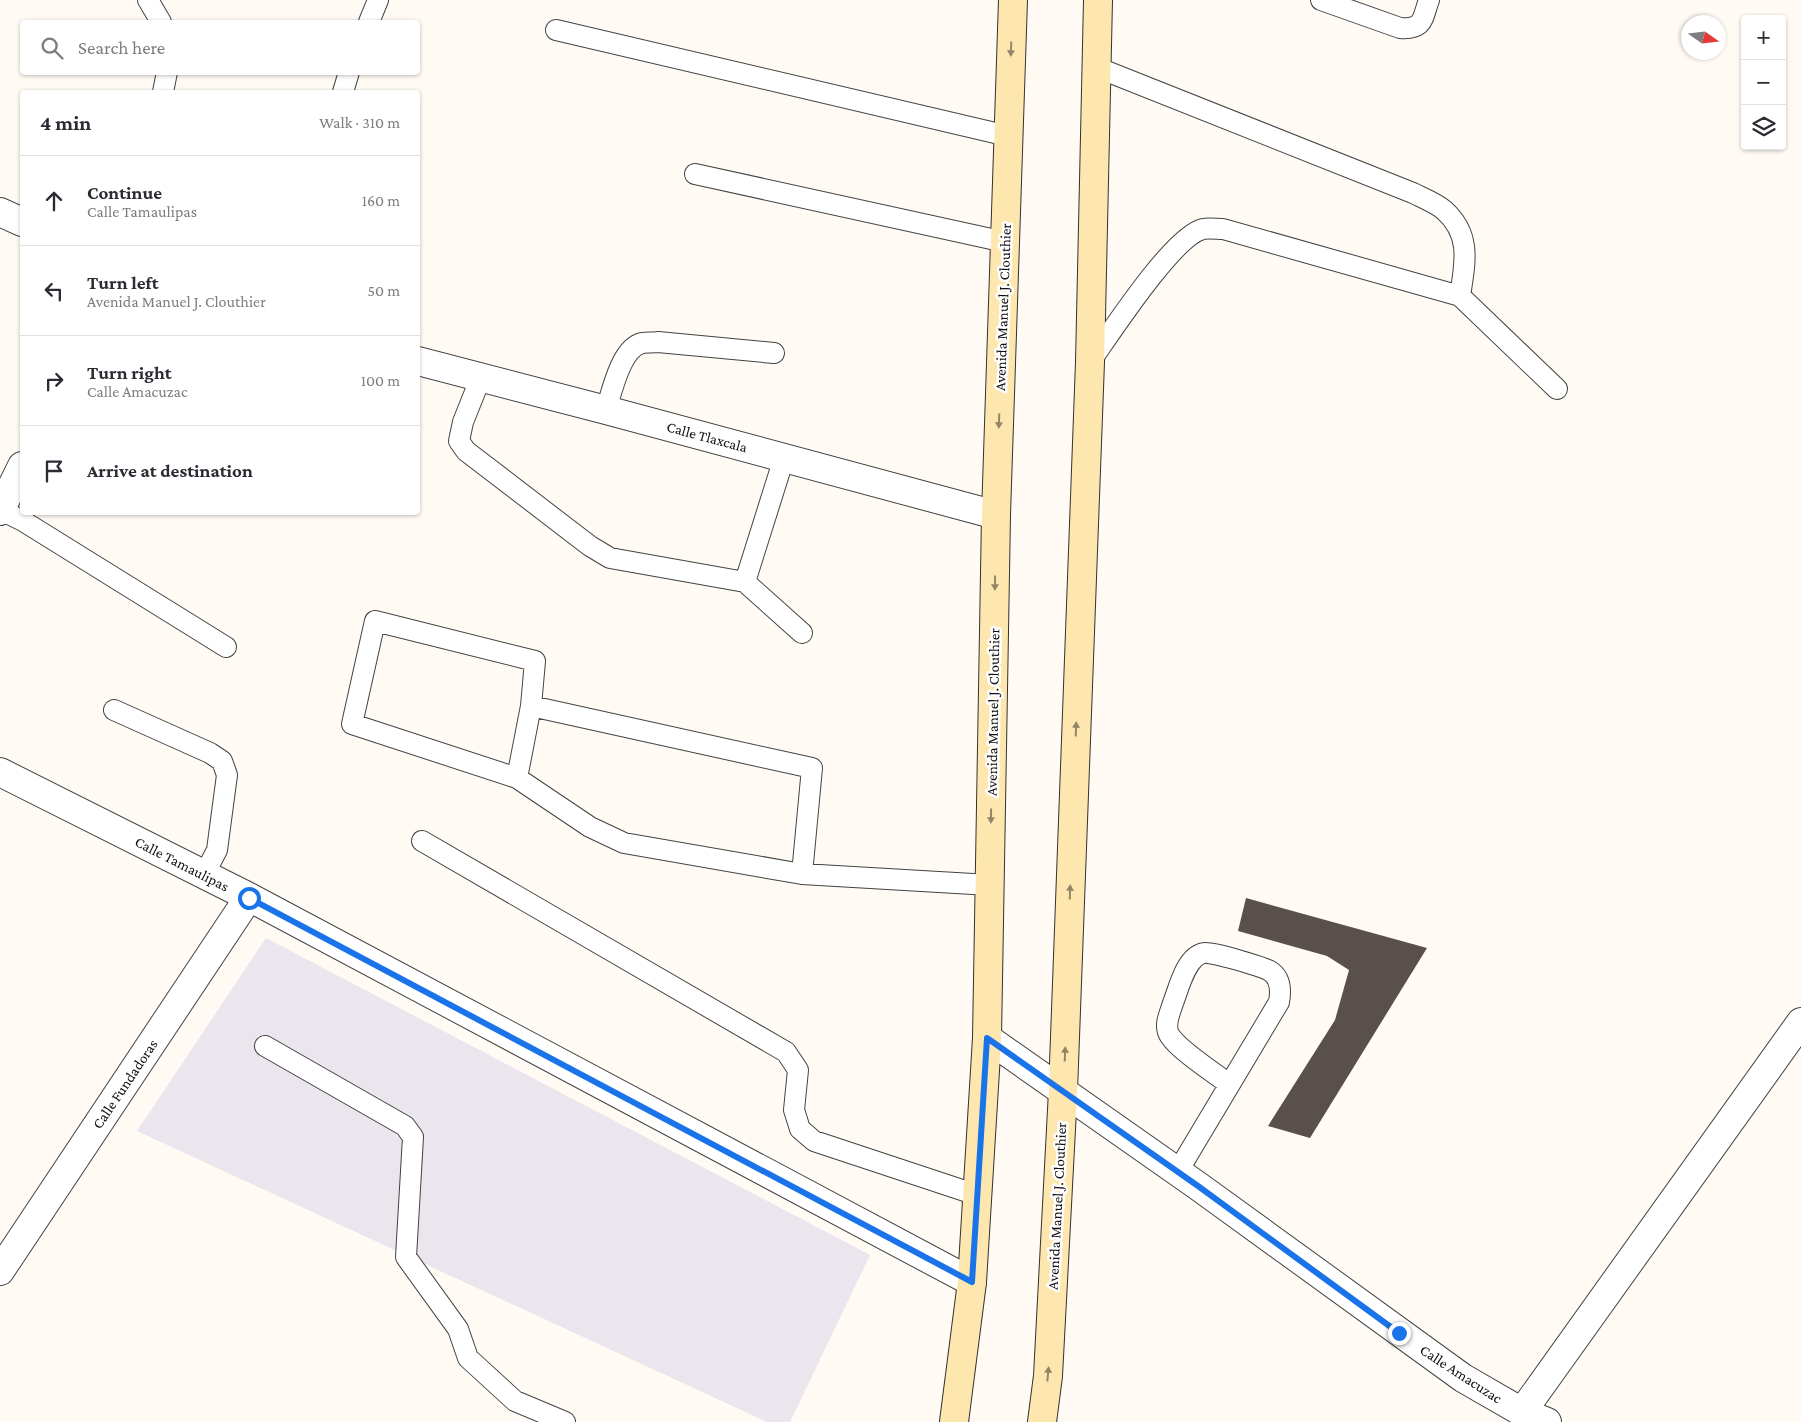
<!DOCTYPE html>
<meta charset="utf-8">
<style>
body{margin:0;font-family:"Crimson Pro",serif;background:#f7f7f7;color:#2b2b33}
.controls{position:absolute;right:15px;top:15px;display:grid;overflow:hidden;border-radius:5px;box-shadow:0 1px 4px #0004}
.controls button{width:45px;height:45px;display:grid;place-items:center;padding:0;border:0;border-bottom:1px solid #e1e1e2;background:#fff;color:#2b2b33;font:25px sans-serif}
.compass{position:absolute;left:1681px;top:15px;width:45px;height:45px;border-radius:50%;background:#fff;box-shadow:0 1px 4px #0004;rotate:104deg}
.stop{position:absolute;width:15px;height:15px;margin:-11px;border:4px solid #1a73e8;border-radius:50%;background:#fff}
.stop.end{background:#1a73e8;border-color:#fff;box-shadow:0 1px 5px #0008}
.list{margin:0;padding:0;list-style:none}
h2{display:flex;justify-content:space-between;align-items:center;height:65px;margin:0;padding:0 20px;font-size:21px}
h2 small{font-size:16px;font-weight:400;color:#7c7c81}
.list li{display:grid;grid-template-columns:32px 1fr auto;gap:15px;align-items:center;box-sizing:border-box;height:90px;padding:0 20px;border-top:1px solid #e1e1e2}
.list b{display:block;font-size:19px;white-space:nowrap}
.list p{margin:0;font-size:16px;white-space:nowrap;color:#7c7c81}
.list em{font-size:16px;font-style:normal;color:#7c7c81}
.icon{flex:none;width:28px;height:28px;fill:none;stroke:currentColor;stroke-width:2;stroke-linecap:round;stroke-linejoin:round}
.map{position:relative;flex:none;width:1801px;height:1422px;overflow:hidden}
.search{position:absolute;background:#fff;box-shadow:0 1px 4px #0004;left:20px;top:20px;width:400px;height:55px;display:flex;align-items:center;gap:12px;box-sizing:border-box;padding:0 18px;border-radius:5px;color:#7c7c81;font-size:19px}
.panel{position:absolute;background:#fff;box-shadow:0 1px 4px #0004;left:20px;top:90px;width:400px;height:425px;border-radius:5px}
.map>svg:first-child{display:block}
</style>
<div class="map">
<svg width="1801" height="1422" viewBox="0 0 1801 1422">
<rect width="100%" height="100%" fill="#fffaf3"/>
<path fill="#ebe5ee" d="M266 938 870 1255 790 1422H767L137 1131Z"/>
<path fill="#594f4c" d="M1246 898 1427 948 1310 1138 1268 1126 1335 1020 1349 970 1327 956 1238 931Z"/>
<g fill="none" stroke-linecap="round" stroke-linejoin="round">
<g stroke="#434343" stroke-width="22">
<path id="service" d="M148 0 161 22
M1321 0 1400 28C1424 30 1422 19 1429 0
M369 22 378 0
M556 30 1008 136
M1096 67 1413 193C1423 198 1436 203 1444 210 1472 235 1465 263 1460 296
M163 92 167 72
M343 92 349 72
M695 174 1005 242
M1090 362C1110 334 1173 236 1203 229 1209 228 1217 229 1223 229L1460 296 1557 389
M481 377 463 422 459 441 466 451 590 546 610 558 745 582 802 633
M606 410C612 391 621 348 642 343 647 342 653 343 658 342L774 353
M1 510 23 521 226 647
M745 582 784 458
M531 706 812 768 802 874
M114 710 210 753 222 761 227 775 217 850 204 875
M517 778 531 706 535 661 375 621 352 724 517 778 590 827 624 843 802 874 990 885
M422 841 786 1052 798 1070 794 1110 800 1129 814 1141 977 1195
M265 1046 405 1126 413 1137 406 1257 458 1329 468 1358 515 1401 565 1422
M1178 1171 1279 1002C1281 991 1281 978 1270 971 1263 967 1211 951 1204 953 1186 956 1179 988 1173 1003 1170 1013 1163 1026 1170 1036 1179 1050 1214 1073 1229 1084"/>
</g>
<g stroke="#434343" stroke-width="30">
<path id="minor" d="M0 212 22 222
M418 361 606 410 996 515
M0 511 22 466
M0 772 249 897 972 1282
M987 1038 1198 1186 1463 1378 1522 1412 1547 1422
M0 1271 249 897
M1522 1412 1801 1022"/>
</g>
<g stroke="#323232" stroke-width="30">
<path id="secondary" d="M954 1422 972 1282 987 1038 996 515 1013 0
M1042 1422 1048 1376 1063 1091 1090 362 1098 0"/>
</g>
<use href="#service" stroke="#fff" stroke-width="20"/>
<use href="#minor" stroke="#fff" stroke-width="28"/>
<use href="#secondary" stroke="#fee7ae" stroke-width="28"/>
</g>
<defs><path id="oneway-solid" d="M-6-.8H1V-3.2L6.5 0L1 3.2V.8H-6Z" transform="scale(1.25)"/></defs>
<g fill="#938667">
<use href="#oneway-solid" transform="translate(1011 49) rotate(92)"/>
<use href="#oneway-solid" transform="translate(999 421) rotate(92)"/>
<use href="#oneway-solid" transform="translate(995 583) rotate(91)"/>
<use href="#oneway-solid" transform="translate(1076 729) rotate(-88)"/>
<use href="#oneway-solid" transform="translate(991 816) rotate(91)"/>
<use href="#oneway-solid" transform="translate(1070 892) rotate(-88)"/>
<use href="#oneway-solid" transform="translate(1065 1054) rotate(-88)"/>
<use href="#oneway-solid" transform="translate(1048 1374) rotate(-85)"/>
</g>
<g fill="none" stroke-linecap="round" stroke-linejoin="round">
<path stroke="#1a73e8" stroke-width="6" d="M249 898 972 1282 987 1038 1198 1186 1399 1333"/>
</g>
<g text-anchor="middle" stroke-width="5" stroke-linejoin="round" paint-order="stroke">
<g font-size="15" fill="#101010" stroke="#fff">
<text transform="translate(1003 307) rotate(-88)" y="5">Avenida Manuel J. Clouthier</text>
<text transform="translate(707 437) rotate(15)" y="5">Calle Tlaxcala</text>
<text transform="translate(993 712) rotate(-89)" y="5">Avenida Manuel J. Clouthier</text>
<text transform="translate(182 864) rotate(27)" y="5">Calle Tamaulipas</text>
<text transform="translate(125 1084) rotate(-56)" y="5">Calle Fundadoras</text>
<text transform="translate(1057 1206) rotate(-87)" y="5">Avenida Manuel J. Clouthier</text>
<text transform="translate(1461 1374) rotate(33)" y="5">Calle Amacuzac</text>
</g>
</g>
</svg>
<div class="controls">
<button>+</button>
<button>−</button>
<button><svg class="icon" aria-label="layers" viewBox="0 0 24 24"><path d="M12 4l9 5-9 5-9-5zM3 14l9 5 9-5"/></svg></button>
</div>
<svg class="compass" viewBox="-18 -18 36 36"><path d="M0-13l5 13h-10z" fill="#e53935"/><path d="M0 13l5-13h-10z" fill="#7c7c81"/></svg>
<div class="stop" style="left:249px;top:898px"></div>
<div class="stop end" style="left:1399px;top:1333px"></div>
<div class="search"><svg class="icon" aria-label="search" viewBox="0 0 24 24"><circle cx="10" cy="10" r="6"/><path d="M15 15l6 6"/></svg>Search here</div>
<section class="panel">
<h2>4 min<small>Walk · 310 m</small></h2>
<ul class="list">
<li><svg class="icon" aria-label="ahead" viewBox="0 0 24 24"><path d="M12 20V5M6 11l6-6 6 6"/></svg><div><b>Continue</b><p>Calle Tamaulipas</p></div><em>160 m</em></li>
<li><svg class="icon" aria-label="left" viewBox="0 0 24 24"><path d="M17 20v-9H6M10 6l-5 5 5 5"/></svg><div><b>Turn left</b><p>Avenida Manuel J. Clouthier</p></div><em>50 m</em></li>
<li><svg class="icon" aria-label="right" viewBox="0 0 24 24"><path d="M7 20v-9h11M14 6l5 5-5 5"/></svg><div><b>Turn right</b><p>Calle Amacuzac</p></div><em>100 m</em></li>
<li><svg class="icon" aria-label="arrive" viewBox="0 0 24 24"><path d="M6 21V4h12l-3 4 3 4H6"/></svg><div><b>Arrive at destination</b></div></li>
</ul>
</section>
</div>
